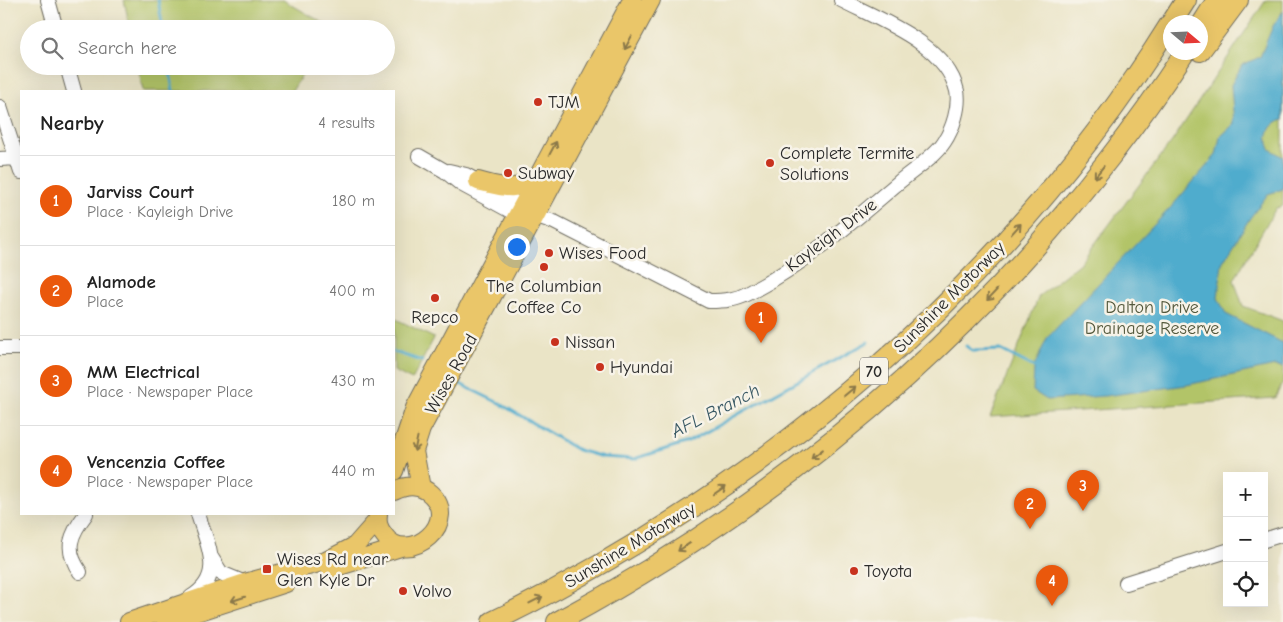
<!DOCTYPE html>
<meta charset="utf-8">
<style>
body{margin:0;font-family:"Comic Neue",sans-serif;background:#f6f6f6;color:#222}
.controls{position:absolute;right:15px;bottom:15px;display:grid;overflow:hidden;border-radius:0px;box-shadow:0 5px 20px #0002}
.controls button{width:45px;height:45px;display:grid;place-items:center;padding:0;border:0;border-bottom:1px solid #e0e0e0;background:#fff;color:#222;font:25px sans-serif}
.compass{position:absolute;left:1163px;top:15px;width:45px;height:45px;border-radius:50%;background:#fff;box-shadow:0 5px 20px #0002;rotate:109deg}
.you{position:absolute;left:516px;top:246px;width:18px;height:18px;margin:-12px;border:4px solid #fff;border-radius:50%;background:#1a73e8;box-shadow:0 0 0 8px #1a73e833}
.badge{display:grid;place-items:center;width:32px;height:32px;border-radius:50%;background:#ea580c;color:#fff;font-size:16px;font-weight:700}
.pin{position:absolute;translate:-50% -41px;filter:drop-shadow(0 1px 2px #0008)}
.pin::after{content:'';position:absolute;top:26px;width:18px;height:15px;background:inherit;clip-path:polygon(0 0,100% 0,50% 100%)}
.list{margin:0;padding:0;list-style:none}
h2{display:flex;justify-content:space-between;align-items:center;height:65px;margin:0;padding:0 20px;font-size:21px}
h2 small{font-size:16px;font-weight:400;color:#767676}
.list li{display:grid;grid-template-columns:32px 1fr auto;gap:15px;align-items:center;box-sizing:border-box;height:90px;padding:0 20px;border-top:1px solid #e0e0e0}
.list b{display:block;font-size:19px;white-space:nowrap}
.list p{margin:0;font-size:16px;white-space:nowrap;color:#767676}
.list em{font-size:16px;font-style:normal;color:#767676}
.icon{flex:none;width:28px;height:28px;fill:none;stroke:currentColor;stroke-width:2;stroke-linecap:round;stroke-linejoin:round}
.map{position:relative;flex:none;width:1283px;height:622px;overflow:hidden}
.search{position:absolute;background:#fff;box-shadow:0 5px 20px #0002;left:20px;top:20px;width:375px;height:55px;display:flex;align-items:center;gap:12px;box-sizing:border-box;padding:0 18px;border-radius:28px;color:#767676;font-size:19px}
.panel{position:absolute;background:#fff;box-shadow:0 5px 20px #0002;left:20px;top:90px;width:375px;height:425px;border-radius:0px}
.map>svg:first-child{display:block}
</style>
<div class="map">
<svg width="1283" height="622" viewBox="0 0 1283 622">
<rect width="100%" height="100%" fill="#f7f3e8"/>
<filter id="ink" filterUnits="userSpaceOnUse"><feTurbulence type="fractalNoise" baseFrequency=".02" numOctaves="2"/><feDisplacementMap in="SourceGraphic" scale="10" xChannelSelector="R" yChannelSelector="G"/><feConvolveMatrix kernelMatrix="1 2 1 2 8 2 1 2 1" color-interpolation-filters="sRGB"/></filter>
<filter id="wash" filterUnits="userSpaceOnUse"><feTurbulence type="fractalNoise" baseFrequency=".0096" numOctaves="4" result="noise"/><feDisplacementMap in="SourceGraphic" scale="20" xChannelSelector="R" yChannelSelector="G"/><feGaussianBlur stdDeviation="1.12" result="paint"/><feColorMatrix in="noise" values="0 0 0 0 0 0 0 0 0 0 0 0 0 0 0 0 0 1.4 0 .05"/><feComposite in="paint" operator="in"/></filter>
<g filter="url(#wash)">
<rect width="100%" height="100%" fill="#eae4c6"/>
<path fill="#b2c467" stroke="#6e7849" d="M124 0H283L334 29H130Z
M1266 0H1283V206L1276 208 1234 280 1243 306 1283 321V382L1275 398 990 417 1039 296 1081 262 1173 140Z
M138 66H308L292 91H143Z
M394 318 434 338 412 380 394 371Z"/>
<path fill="#4faccd" stroke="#3d6c7c" d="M1283 11V119C1269 124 1264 136 1270 149L1283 157V189L1268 194 1250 218 1222 263 1218 298 1226 314 1283 343V367L1275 366 1187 385 1105 396 1047 400 1033 391 1034 367 1047 338 1172 206 1216 155 1220 137 1234 124 1231 85 1242 65 1260 57 1273 26Z"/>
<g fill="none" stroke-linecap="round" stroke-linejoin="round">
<path stroke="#4faccd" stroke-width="3" d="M158 0 163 29
M169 66 173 91
M966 346 973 351 1001 350 1034 367
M394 352 422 361
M460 384 499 403 578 450 603 457 634 459 688 442 868 342"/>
</g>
</g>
<g filter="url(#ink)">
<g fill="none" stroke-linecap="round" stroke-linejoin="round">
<g stroke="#6e6c61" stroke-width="16">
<path id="minor" d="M48 0 56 29
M67 66 74 91
M0 107 21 172
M419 156 445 171 461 184 518 215
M0 159 16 158
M449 171 466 175 522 206
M537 216 554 222 709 301C724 301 736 300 749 293 805 264 852 222 899 182 912 171 935 156 944 142 953 129 960 106 957 91 946 44 880 20 841 0
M0 348H21
M1264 540 1283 534
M211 557 221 573 245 583
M80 572C64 549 70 535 86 514
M1126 583 1227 551
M191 597C226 576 207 545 198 514"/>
</g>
<g stroke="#6e6c61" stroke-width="20">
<path id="major" d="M478 181C502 187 517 193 538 177
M394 471 415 408 632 0
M421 488 414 451 421 429 651 0
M378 514C377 522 378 528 384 535 407 569 466 520 427 491 417 484 404 486 394 491
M330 569 401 547
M129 622 245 583 326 561 355 546 377 521
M166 622 286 583"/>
</g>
<g stroke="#6e6c61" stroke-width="22">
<path id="highway" d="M1172 22 1186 0
M1200 27 1217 0
M1200 51 1238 0
M492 622C766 488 1008 284 1170 24
M557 622C810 487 1027 293 1185 52"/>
</g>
<use href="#minor" stroke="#fff" stroke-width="14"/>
<use href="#major" stroke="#eac669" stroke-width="18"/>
<use href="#highway" stroke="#eac669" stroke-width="20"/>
</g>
<defs><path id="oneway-shaft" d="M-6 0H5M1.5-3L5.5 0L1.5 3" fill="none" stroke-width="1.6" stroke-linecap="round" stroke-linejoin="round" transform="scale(1.25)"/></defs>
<g stroke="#8a784a">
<use href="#oneway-shaft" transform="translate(628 43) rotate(118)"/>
<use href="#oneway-shaft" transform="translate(553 148) rotate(-62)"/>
<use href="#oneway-shaft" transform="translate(1099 172) rotate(128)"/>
<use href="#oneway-shaft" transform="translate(1016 229) rotate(-48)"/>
<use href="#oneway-shaft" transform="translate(992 295) rotate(133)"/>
<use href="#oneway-shaft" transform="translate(850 391) rotate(-40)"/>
<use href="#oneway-shaft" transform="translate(416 444) rotate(102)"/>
<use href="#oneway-shaft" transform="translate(817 454) rotate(142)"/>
<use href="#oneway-shaft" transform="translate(720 490) rotate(-35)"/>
<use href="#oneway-shaft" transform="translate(684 547) rotate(146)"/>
<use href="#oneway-shaft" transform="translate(238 599) rotate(162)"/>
<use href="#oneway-shaft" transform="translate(536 600) rotate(-27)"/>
</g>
</g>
<g fill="#c8321e" stroke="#f7f3e8" stroke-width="2">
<circle cx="538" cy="102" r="5"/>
<circle cx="770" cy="163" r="5"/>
<circle cx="508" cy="173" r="5"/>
<circle cx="549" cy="253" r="5"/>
<circle cx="544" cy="267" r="5"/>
<circle cx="435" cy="298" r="5"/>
<circle cx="555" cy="342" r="5"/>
<circle cx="600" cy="367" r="5"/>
<rect x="262" y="564" width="10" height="10" rx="2.5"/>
<circle cx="854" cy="571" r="5"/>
<circle cx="403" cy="591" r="5"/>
</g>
<g text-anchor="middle" stroke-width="5" stroke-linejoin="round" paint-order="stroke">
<rect fill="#f7f3e8" stroke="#686764" stroke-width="1" x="860" y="357.5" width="28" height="27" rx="4"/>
<g font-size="16" font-weight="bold" fill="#2b2b2b">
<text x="874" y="377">70</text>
</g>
<g font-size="18" fill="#2b2b2b" stroke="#f7f3e8" text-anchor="start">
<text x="548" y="108">TJM</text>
<text x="780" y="159">Complete Termite<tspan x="780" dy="21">Solutions</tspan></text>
<text x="518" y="179">Subway</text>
<text x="559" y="259">Wises Food</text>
<text x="544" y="292" text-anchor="middle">The Columbian<tspan x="544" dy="21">Coffee Co</tspan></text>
<text x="435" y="323" text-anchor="middle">Repco</text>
<text x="565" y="348">Nissan</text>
<text x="610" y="373">Hyundai</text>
<text x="277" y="565">Wises Rd near<tspan x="277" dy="21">Glen Kyle Dr</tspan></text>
<text x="864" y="577">Toyota</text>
<text x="413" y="597">Volvo</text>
</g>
<g font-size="18" fill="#2b2b2b" stroke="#f7f3e8">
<text transform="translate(831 235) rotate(-37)" y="6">Kayleigh Drive</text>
<text transform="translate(949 297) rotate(-45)" y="6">Sunshine Motorway</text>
<text transform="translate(451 374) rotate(-61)" y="6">Wises Road</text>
<text transform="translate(630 545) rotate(-31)" y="6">Sunshine Motorway</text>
</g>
<g font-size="18" fill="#54593d" stroke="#f7f3e8">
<text x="1152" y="313">Dalton Drive<tspan x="1152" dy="21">Drainage Reserve</tspan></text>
</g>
<g font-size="19" font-style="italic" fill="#385864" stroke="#f7f3e8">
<text transform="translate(715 410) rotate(-27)" y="7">AFL Branch</text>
</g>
</g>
</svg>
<div class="controls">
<button>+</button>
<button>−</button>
<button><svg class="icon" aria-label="locate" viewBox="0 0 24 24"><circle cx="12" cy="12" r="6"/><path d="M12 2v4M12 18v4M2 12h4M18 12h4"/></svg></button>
</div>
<svg class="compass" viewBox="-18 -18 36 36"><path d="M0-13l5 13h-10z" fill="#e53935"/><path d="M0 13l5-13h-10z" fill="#767676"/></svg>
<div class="you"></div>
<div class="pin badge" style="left:761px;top:343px">1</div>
<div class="pin badge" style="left:1030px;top:529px">2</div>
<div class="pin badge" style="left:1083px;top:511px">3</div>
<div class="pin badge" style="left:1052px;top:606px">4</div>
<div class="search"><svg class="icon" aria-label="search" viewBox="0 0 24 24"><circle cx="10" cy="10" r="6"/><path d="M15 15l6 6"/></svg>Search here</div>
<section class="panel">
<h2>Nearby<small>4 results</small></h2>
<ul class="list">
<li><span class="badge">1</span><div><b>Jarviss Court</b><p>Place · Kayleigh Drive</p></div><em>180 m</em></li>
<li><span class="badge">2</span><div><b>Alamode</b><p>Place</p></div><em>400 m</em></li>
<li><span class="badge">3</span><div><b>MM Electrical</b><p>Place · Newspaper Place</p></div><em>430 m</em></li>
<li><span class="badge">4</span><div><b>Vencenzia Coffee</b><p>Place · Newspaper Place</p></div><em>440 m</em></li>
</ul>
</section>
</div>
